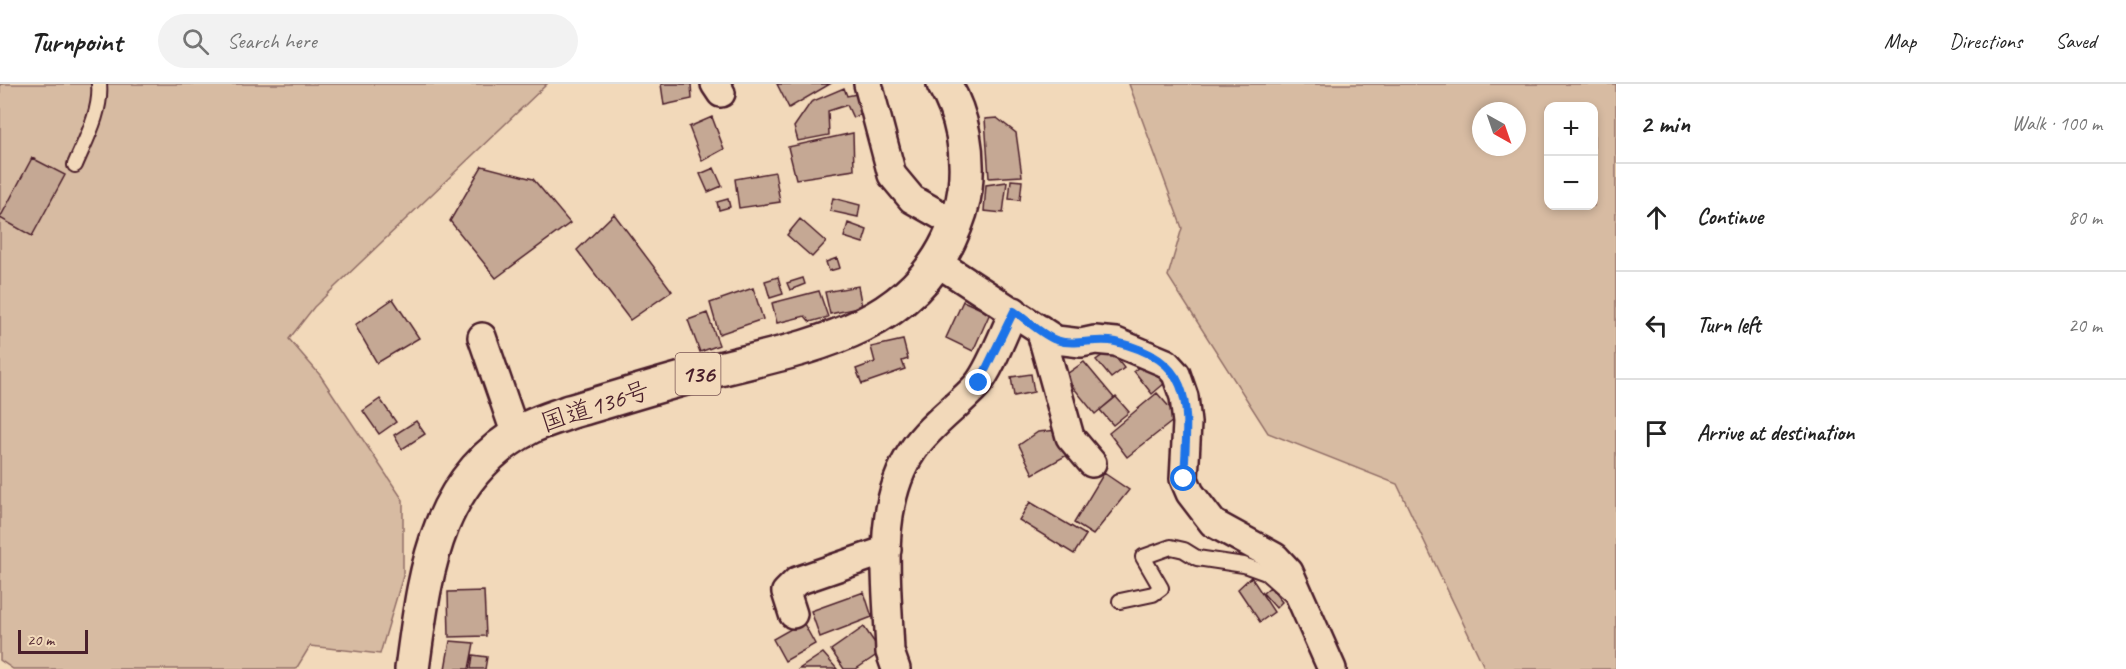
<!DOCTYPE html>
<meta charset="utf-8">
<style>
body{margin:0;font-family:Caveat,"Klee One",sans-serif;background:#f2f2f2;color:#222}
.controls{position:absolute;right:18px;top:18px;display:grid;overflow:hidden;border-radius:12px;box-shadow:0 3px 9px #0003}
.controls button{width:54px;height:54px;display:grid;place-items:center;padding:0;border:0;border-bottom:2px solid #e0e0e0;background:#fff;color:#222;font:30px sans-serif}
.compass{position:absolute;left:1472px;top:18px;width:54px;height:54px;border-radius:50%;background:#fff;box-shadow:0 3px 9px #0003;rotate:140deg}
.scale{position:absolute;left:18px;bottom:15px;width:70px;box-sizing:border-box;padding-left:6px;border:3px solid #4a1f2b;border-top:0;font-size:16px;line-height:21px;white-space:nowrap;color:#4a1f2b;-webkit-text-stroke:4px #f2d9ba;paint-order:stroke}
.stop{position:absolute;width:18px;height:18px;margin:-14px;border:4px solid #1a73e8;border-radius:50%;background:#fff}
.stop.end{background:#1a73e8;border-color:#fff;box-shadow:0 2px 6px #0008}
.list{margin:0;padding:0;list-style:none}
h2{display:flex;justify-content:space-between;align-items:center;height:78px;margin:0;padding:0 24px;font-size:26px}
h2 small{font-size:20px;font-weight:400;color:#767676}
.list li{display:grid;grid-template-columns:39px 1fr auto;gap:18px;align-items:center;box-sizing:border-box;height:108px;padding:0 24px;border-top:2px solid #e0e0e0}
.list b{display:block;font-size:22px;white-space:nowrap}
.list em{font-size:20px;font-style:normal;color:#767676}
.icon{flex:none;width:33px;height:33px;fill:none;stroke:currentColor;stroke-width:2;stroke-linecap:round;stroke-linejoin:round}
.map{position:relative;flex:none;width:1616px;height:585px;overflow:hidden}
header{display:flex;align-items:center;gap:36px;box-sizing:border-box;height:84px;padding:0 30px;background:#fff;border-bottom:2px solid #e0e0e0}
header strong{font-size:28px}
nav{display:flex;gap:33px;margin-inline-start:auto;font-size:21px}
.search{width:420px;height:54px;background:#f2f2f2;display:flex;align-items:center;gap:15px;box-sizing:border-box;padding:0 21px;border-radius:33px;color:#767676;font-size:22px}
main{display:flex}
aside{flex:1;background:#fff}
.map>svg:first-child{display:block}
</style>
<header>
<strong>Turnpoint</strong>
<div class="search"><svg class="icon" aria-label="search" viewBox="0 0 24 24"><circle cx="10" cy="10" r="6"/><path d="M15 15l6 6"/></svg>Search here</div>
<nav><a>Map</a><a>Directions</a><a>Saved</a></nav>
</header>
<main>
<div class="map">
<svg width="1616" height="585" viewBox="0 0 1616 585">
<rect width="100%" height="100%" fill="#f2d9ba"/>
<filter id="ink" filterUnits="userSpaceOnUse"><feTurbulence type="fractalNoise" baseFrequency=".0167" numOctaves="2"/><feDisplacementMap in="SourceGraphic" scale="12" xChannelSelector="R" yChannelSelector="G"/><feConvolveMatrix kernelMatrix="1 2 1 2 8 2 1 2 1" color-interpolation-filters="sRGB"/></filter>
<g filter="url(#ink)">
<path fill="#d7bba2" stroke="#906d66" stroke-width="1.5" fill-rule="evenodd" d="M0 0H547L314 223 289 255 320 291 403 416V492L380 570 310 562 296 585H13L0 576Z
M1129 0H1616V585H1485L1397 400 1268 349 1168 192 1182 144ZM1594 22V122H1548V22ZM1481 27H1517V63H1481Z"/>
<path fill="#c5a894" stroke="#4a1f2b" stroke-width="1.5" d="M661 0H691L692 15 664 21Z
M777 0H830L789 24Z
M844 4 847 12 862 9 865 28 853 34 847 21 828 27 829 51 798 57 794 43 811 18Z
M712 33 724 65 702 77 689 43Z
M997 34 1016 49 1022 92 989 94 985 35Z
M853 49 854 86 796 95 788 63Z
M32 74 65 91 32 152 0 134Z
M482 82 533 95 570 139 496 194 450 137Z
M714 84 722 102 708 108 700 90Z
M775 88 780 118 739 124 735 95Z
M1011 96 1022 97 1020 116 1009 115Z
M1007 98 1003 129 984 127 986 101Z
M833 114 860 121 858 133 830 127Z
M728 115 730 123 719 126 717 118Z
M614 130 672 207 630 236 577 166Z
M800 135 826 158 812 173 787 151Z
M848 139 867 146 863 159 844 153Z
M837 174 840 184 829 187 826 178Z
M778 193 783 210 770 214 765 197Z
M803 194 805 200 790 206 787 199Z
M858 202 862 223 830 230 825 208Z
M753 204 763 235 719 250 710 219Z
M819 207 828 233 810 238 805 232 777 239 772 219Z
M393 215 419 254 377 279 355 241Z
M963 217 990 229 973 267 946 254Z
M707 229 719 261 700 268 688 236Z
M903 256 908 275 902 277 905 285 862 300 856 285 875 278 871 263Z
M1110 266 1124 284 1111 294 1096 276Z
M1147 276 1165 299 1152 310 1134 287Z
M1084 278 1114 314 1095 330 1064 292Z
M1031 290 1034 308 1014 312 1011 293Z
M1157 309 1178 333 1127 373 1109 349Z
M1116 313 1129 328 1113 341 1100 326Z
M380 315 396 338 379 350 363 327Z
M416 337 425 350 402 365 394 351Z
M1058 346 1069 370 1033 390 1019 361 1038 348Z
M1104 389 1129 406 1093 451 1074 439Z
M1030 418 1086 451 1074 470 1019 436Z
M1251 493 1274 528 1260 538 1238 505Z
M1270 503 1282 518 1276 524 1263 509Z
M484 507 486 552 449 553 448 508Z
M864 508 872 533 820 553 811 527Z
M803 538 815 560 785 577 773 555Z
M864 543 881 568 856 585H844L831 566Z
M450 557 474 559 469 585H445Z
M823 569 837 585H799Z
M473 571 487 573 485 585H471Z"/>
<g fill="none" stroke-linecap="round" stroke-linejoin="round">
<g stroke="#4a1f2b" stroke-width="18">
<path id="lane" d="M75 81C85 57 102 27 99 0
M1120 517 1153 510 1161 504 1143 473 1171 463 1184 466 1197 474 1244 481 1266 489 1292 512"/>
</g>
<g stroke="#4a1f2b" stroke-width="32">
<path id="street" d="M715 0 721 9
M868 0 892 91 912 115 956 140
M938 179 1056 256 1081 259 1095 256 1116 258 1166 279 1176 290 1184 313 1187 339 1184 395 1190 409 1213 439 1275 473 1289 488 1332 585
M1040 245 1070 353 1092 379
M482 253 516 351
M793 530 786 508 797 497 887 466
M896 585 890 568C888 504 874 423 913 366 930 341 957 323 977 301 990 286 1005 246 1014 227"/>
</g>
<g stroke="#4a1f2b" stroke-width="38">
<path id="highway" d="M412 585C425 490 434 393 530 343 542 337 556 333 569 328 615 315 661 300 708 288 799 264 904 251 949 156 957 139 963 123 965 105 969 69 963 31 944 0"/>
</g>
<use href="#lane" stroke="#f2d9ba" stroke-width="14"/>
<use href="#street" stroke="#f2d9ba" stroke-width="27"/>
<use href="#highway" stroke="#f2d9ba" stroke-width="33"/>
</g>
</g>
<g fill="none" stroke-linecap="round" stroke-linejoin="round" filter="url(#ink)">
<path stroke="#1a73e8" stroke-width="8" d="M979 299 1014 227C1027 236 1042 251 1056 256 1076 263 1096 253 1116 258 1199 278 1187 325 1184 395"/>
</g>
<g text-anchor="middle" stroke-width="6" stroke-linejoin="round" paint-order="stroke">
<rect fill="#f2d9ba" stroke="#7c5756" stroke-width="1.5" x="675.5" y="269" width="45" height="42" rx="4.5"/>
<g font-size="24" font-weight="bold" fill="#4a1f2b">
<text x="698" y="298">136</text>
</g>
<g font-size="26" fill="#4a1f2b" stroke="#f2d9ba">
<text transform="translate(595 322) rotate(-18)" y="9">国道136号</text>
</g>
</g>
</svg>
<div class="controls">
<button>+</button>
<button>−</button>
</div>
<svg class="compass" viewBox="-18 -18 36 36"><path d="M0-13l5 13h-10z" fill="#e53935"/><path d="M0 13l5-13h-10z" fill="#767676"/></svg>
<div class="scale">20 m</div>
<div class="stop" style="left:1184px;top:395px"></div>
<div class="stop end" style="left:979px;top:299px"></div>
</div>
<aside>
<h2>2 min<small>Walk · 100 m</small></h2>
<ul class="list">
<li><svg class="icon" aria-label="ahead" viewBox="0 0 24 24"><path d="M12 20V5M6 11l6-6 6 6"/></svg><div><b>Continue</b></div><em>80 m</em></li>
<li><svg class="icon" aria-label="left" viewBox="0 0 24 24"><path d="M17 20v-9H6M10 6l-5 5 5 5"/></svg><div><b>Turn left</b></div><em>20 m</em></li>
<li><svg class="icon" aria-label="arrive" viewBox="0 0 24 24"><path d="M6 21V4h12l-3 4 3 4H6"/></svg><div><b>Arrive at destination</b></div></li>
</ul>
</aside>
</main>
